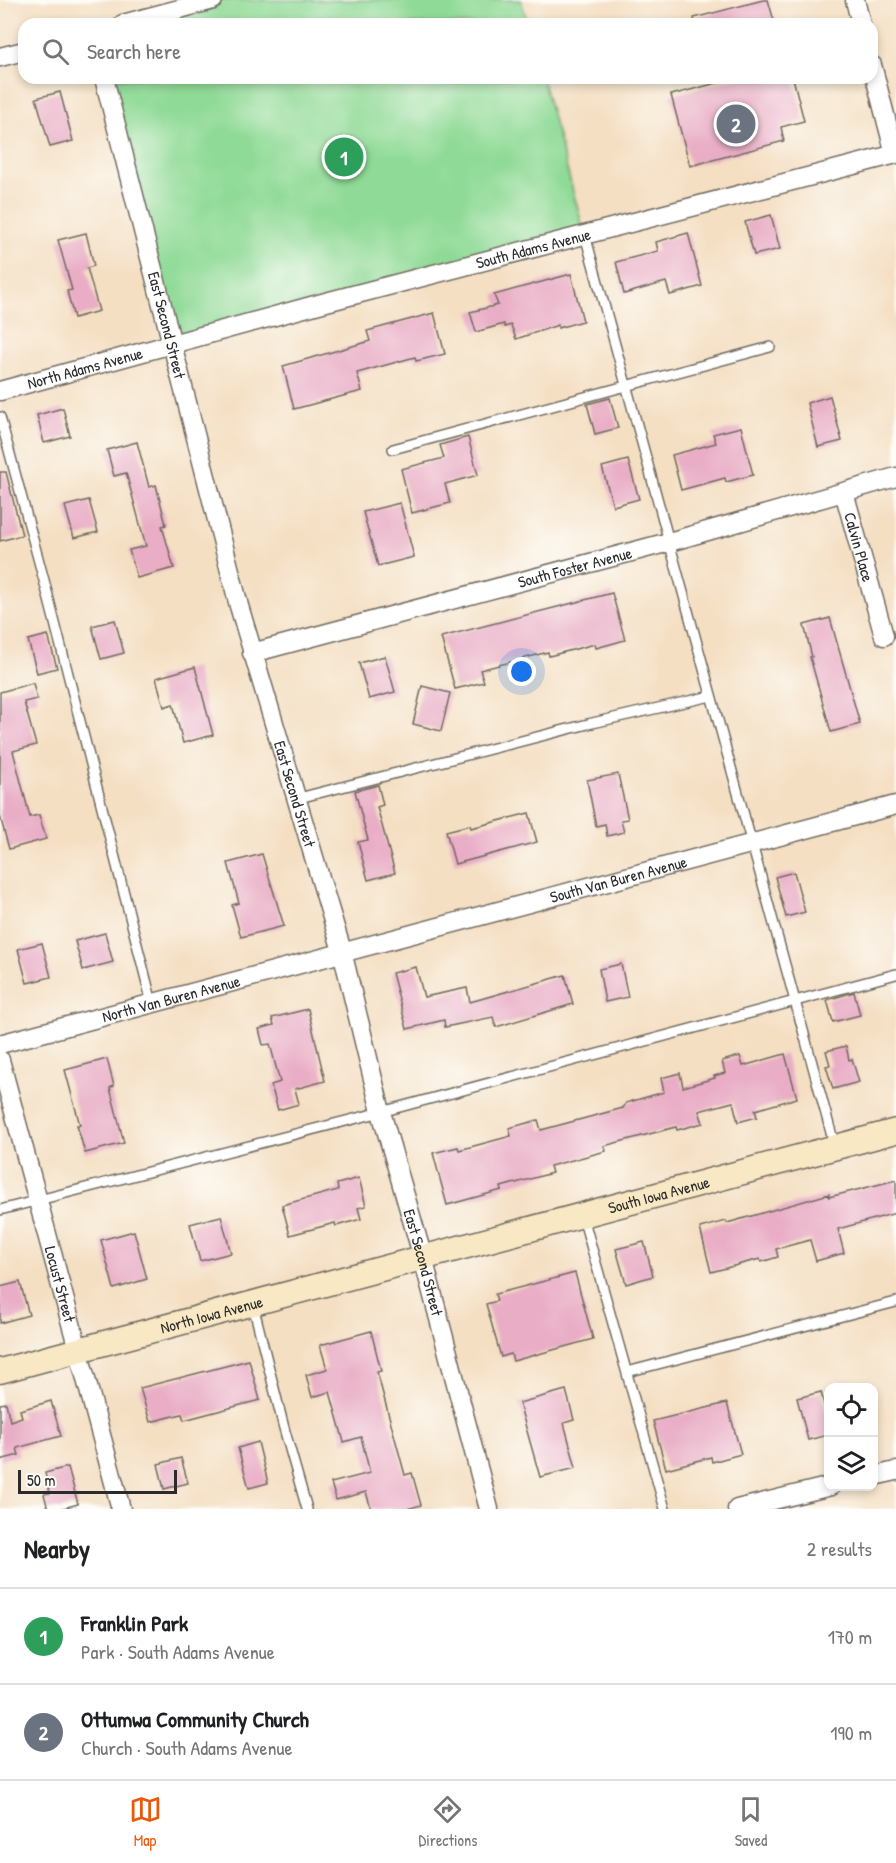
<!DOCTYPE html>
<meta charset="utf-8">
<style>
body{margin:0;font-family:"Patrick Hand",sans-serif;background:#f2f2f2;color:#202124}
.controls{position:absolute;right:18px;bottom:18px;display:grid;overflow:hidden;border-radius:12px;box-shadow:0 3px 9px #0003}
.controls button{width:54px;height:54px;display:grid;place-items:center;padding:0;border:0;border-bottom:2px solid #e0e0e0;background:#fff;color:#202124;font:30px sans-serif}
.scale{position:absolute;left:18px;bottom:15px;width:159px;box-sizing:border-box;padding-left:6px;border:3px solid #2b2b2b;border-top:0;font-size:16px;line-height:21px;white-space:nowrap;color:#2b2b2b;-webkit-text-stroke:4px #fdfcf7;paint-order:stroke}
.you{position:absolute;left:522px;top:672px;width:21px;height:21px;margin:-15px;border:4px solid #fff;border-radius:50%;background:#1a73e8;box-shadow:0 0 0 9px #1a73e833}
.badge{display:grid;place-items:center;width:39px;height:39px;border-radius:50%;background:#ea580c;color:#fff;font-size:20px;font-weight:700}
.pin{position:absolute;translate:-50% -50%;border:3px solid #fff;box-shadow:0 2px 6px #0006}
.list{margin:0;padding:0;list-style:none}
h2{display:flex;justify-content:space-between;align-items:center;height:78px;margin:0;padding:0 24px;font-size:26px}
h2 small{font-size:20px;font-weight:400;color:#757577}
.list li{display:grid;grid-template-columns:39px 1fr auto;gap:18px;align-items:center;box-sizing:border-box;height:96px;padding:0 24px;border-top:2px solid #e0e0e0}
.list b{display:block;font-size:22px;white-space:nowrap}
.list p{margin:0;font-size:20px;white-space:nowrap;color:#757577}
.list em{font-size:20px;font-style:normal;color:#757577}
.icon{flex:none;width:33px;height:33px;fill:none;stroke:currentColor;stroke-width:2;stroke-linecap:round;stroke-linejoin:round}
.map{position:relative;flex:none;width:896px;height:1509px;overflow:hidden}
.search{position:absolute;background:#fff;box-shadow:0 3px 9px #0003;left:18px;right:18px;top:18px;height:66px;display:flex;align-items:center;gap:15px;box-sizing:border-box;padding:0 21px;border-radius:18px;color:#757577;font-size:22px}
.sheet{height:270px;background:#fff}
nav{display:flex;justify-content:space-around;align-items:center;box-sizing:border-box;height:84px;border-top:2px solid #e0e0e0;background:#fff;font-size:16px;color:#757577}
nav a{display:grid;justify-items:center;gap:3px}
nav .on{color:#ea580c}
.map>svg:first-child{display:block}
</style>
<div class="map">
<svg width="896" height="1509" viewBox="0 0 896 1509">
<rect width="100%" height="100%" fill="#fdfcf7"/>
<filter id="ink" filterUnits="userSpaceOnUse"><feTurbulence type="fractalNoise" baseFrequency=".0167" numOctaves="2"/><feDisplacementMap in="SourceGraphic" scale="12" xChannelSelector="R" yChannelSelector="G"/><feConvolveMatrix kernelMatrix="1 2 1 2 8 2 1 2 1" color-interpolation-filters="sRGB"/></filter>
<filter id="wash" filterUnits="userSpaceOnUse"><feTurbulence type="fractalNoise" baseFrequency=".008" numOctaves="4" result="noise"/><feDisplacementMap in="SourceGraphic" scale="24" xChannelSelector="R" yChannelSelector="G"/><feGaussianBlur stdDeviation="1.35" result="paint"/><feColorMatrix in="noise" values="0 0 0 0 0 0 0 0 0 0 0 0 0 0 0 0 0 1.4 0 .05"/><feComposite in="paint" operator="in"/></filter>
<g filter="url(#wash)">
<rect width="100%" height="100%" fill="#f4dfc3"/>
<path fill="#8fda96" stroke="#5d8260" stroke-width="1.5" d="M213 0H521L528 24H123Z
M104 78H542L585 235 171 344Z"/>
<g id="blocks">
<path fill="#e9aec6" d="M763 0H768L775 24H695L694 18Z
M736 78H793L804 121 781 127 784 141 690 166 671 95Z
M60 92 73 141 50 147 36 98Z
M771 215 780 249 754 255 745 222Z
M86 233 94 266 87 268 99 311 74 318 67 291 72 290 58 240Z
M688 233 702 286 670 295 666 282 624 294 616 262 658 251 656 242Z
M571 274 583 321 558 328V325L516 339 511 325 505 327 504 324 476 332 470 312 498 305 494 295Z
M434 313 445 354 416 361 415 357 357 373 362 391 294 409 283 366 370 341 367 331Z
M830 396 842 441 818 447 807 403Z
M610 398 618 428 595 434 587 404Z
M63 408 70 436 44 443 37 415Z
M741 427 753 475 726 482 725 478 681 490 672 455 716 443 713 434Z
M468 437 478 475 445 484 450 503 412 513 401 469 444 458 440 445Z
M137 442 149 487 156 485 166 525 162 526 174 568 137 578 129 550 146 546 126 473 114 476 107 450Z
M628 460 639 499 613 506 602 467Z
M0 472H6L22 535 0 541Z
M89 500 98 532 74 538 65 506Z
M400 503 414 557 378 566 363 512Z
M612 593 625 640 596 648 595 644 549 656 548 652 480 670 484 682 455 689 441 637Z
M830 618 860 724 831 732 810 657H812L804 625Z
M115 620 124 653 101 659 92 626Z
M48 635 57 668 37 673 28 640Z
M385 656 395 692 369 699 359 663Z
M195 667 213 735 183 743 173 704 164 707 156 678Z
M33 683 37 699 24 702 36 745 13 751 30 817 39 815 46 839 9 849 0 816V692Z
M422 686 450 693 441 731 413 724Z
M618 774 628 819 621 820 624 832 607 836 605 824 596 826 587 780Z
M378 785 383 805 377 807 395 873 368 880 358 842 368 840 355 791Z
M529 813 537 842 455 864 446 831 470 825 471 828Z
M262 854 284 926 241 937 232 905 239 903 228 863Z
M794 872 805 912 786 917 775 877Z
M105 933 113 962 83 970 75 941Z
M42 943 51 977 27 983 18 949Z
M621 964 628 997 605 1002 599 969Z
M416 967 424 997 467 988 470 1002 565 975 573 1004 496 1027 493 1017 445 1027 444 1020 407 1029 392 973Z
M854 992 860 1015 833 1022 827 1000Z
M308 1009 325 1081 295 1089 299 1104 278 1110 271 1085 280 1082 270 1044 263 1045 259 1029 274 1025 272 1018Z
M846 1046 849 1060 852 1059 859 1082 833 1089 826 1066 830 1065 826 1051Z
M785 1054 797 1098 755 1110 757 1117 738 1122 733 1102 699 1111 703 1123 677 1130 676 1127 604 1146 606 1151 550 1166 552 1173 501 1187 502 1190 447 1205 433 1153 458 1147 459 1150 511 1136 509 1128 538 1120 541 1130 623 1108 626 1103 664 1092 661 1078 680 1073 683 1087 715 1078 714 1076 725 1073 722 1061 740 1056 743 1066Z
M107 1059 114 1086 110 1088 124 1143 85 1153 77 1125H80L65 1070Z
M359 1178 366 1206 358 1208 361 1219 336 1226 335 1223 290 1235 282 1205 338 1190 337 1184Z
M896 1180V1213L838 1229 844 1253 816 1261 810 1240 776 1249 778 1257 761 1262 760 1259 711 1272 700 1228 726 1221 727 1223 829 1194V1197Z
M221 1216 231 1253 200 1261 190 1224Z
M134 1231 147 1279 114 1289 101 1240Z
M644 1242 653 1276 626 1284 616 1249Z
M575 1273 593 1339 513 1361 511 1354 501 1357 486 1304 497 1301 495 1294Z
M20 1282 29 1315 0 1323V1287Z
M371 1331 381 1371 377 1372 405 1475 412 1473 421 1505 407 1509H371L366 1492 336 1500 331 1483 370 1473 361 1437 344 1442 330 1392 312 1397 306 1375 327 1369 320 1345Z
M249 1360 260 1400 184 1420 182 1414 150 1422 140 1388Z
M566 1390 574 1420 564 1423 576 1468 540 1477 519 1403Z
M821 1392 828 1420V1435L808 1440 797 1398Z
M51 1401 61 1436 17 1448 19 1455 0 1460V1404L6 1403 10 1421 22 1417 20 1410Z
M727 1403 741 1454 712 1462 711 1457 666 1469 653 1421Z
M258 1442 268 1483 249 1488 238 1448Z
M181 1458 188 1483 164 1489 158 1464Z
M68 1467 78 1504 60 1509H48L44 1494 50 1493 45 1473Z"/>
</g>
</g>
<g filter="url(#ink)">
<use href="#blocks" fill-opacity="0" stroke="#716a60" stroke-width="1.5"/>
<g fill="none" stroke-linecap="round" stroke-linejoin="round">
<g stroke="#716a60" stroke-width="12">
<path id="lane" d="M585 235 835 1147
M0 417 45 584 152 1003
M393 449 770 347
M295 799 588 724 711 696
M0 1210 381 1112 896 974
M583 1217 665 1509
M253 1305 284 1428 307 1509
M627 1372 896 1302"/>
</g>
<g stroke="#716a60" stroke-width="21">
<g id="street">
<path d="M855 0 861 24"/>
<path d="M123 24 213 0"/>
<path d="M0 57 24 51"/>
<path d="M872 65 895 154"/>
<path id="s1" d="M104 78 239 606 342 951 381 1112 423 1258 489 1509"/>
<path id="s2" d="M0 391 326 302 896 154"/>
<path id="s3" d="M844 492 884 636"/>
<path id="s4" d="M252 653 669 542 896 477"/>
<path id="s5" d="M0 1044 896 805"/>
<path id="s6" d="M0 1060 121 1509"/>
<path d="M874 1476 896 1471"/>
<path d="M737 1509 831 1486"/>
</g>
</g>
<g stroke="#716a60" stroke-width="27">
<g id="secondary">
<path id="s7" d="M0 1371 896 1131"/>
</g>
</g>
<use href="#lane" stroke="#fff" stroke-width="9"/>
<use href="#street" stroke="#fff" stroke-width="18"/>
<use href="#secondary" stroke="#f8e8c3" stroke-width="24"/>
</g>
</g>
<g text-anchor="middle" stroke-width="5" stroke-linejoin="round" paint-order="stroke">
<g font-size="16" fill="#2b2b2b" stroke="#fdfcf7">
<text dy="6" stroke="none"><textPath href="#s2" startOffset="552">South Adams Avenue</textPath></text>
<text dy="6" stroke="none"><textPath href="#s1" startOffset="255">East Second Street</textPath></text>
<text dy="6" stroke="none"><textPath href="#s2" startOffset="88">North Adams Avenue</textPath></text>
<text dy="6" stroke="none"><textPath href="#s3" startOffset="57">Calvin Place</textPath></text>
<text dy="6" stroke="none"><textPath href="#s4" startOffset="334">South Foster Avenue</textPath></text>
<text dy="6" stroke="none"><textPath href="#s1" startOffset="741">East Second Street</textPath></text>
<text dy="6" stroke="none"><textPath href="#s5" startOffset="640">South Van Buren Avenue</textPath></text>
<text dy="6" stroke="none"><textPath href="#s5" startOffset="177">North Van Buren Avenue</textPath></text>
<text dy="6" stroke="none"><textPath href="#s7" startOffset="682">South Iowa Avenue</textPath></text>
<text dy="6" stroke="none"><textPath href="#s1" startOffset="1227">East Second Street</textPath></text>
<text dy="6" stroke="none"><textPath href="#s6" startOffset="232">Locust Street</textPath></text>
<text dy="6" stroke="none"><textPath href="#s7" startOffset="219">North Iowa Avenue</textPath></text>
</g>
</g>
</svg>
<div class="controls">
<button><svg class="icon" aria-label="locate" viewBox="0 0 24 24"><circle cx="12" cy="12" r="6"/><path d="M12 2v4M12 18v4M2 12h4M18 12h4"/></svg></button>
<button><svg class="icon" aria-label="layers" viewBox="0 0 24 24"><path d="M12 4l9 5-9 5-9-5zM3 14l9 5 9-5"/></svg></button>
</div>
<div class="scale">50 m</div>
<div class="you"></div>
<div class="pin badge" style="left:344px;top:157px;background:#2e9e5b">1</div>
<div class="pin badge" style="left:736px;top:124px;background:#6b7280">2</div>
<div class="search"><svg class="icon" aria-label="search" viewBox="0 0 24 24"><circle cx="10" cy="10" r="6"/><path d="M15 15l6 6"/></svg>Search here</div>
</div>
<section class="sheet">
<h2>Nearby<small>2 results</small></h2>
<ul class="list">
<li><span class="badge" style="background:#2e9e5b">1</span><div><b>Franklin Park</b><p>Park · South Adams Avenue</p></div><em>170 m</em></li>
<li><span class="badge" style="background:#6b7280">2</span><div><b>Ottumwa Community Church</b><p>Church · South Adams Avenue</p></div><em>190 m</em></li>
</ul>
</section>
<nav>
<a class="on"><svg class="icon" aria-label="map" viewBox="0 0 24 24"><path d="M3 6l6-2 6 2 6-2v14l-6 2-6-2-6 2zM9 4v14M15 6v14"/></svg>Map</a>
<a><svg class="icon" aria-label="directions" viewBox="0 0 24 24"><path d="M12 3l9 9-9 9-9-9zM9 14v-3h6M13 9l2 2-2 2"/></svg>Directions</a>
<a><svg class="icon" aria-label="saved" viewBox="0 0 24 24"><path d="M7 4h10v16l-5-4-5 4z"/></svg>Saved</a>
</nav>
